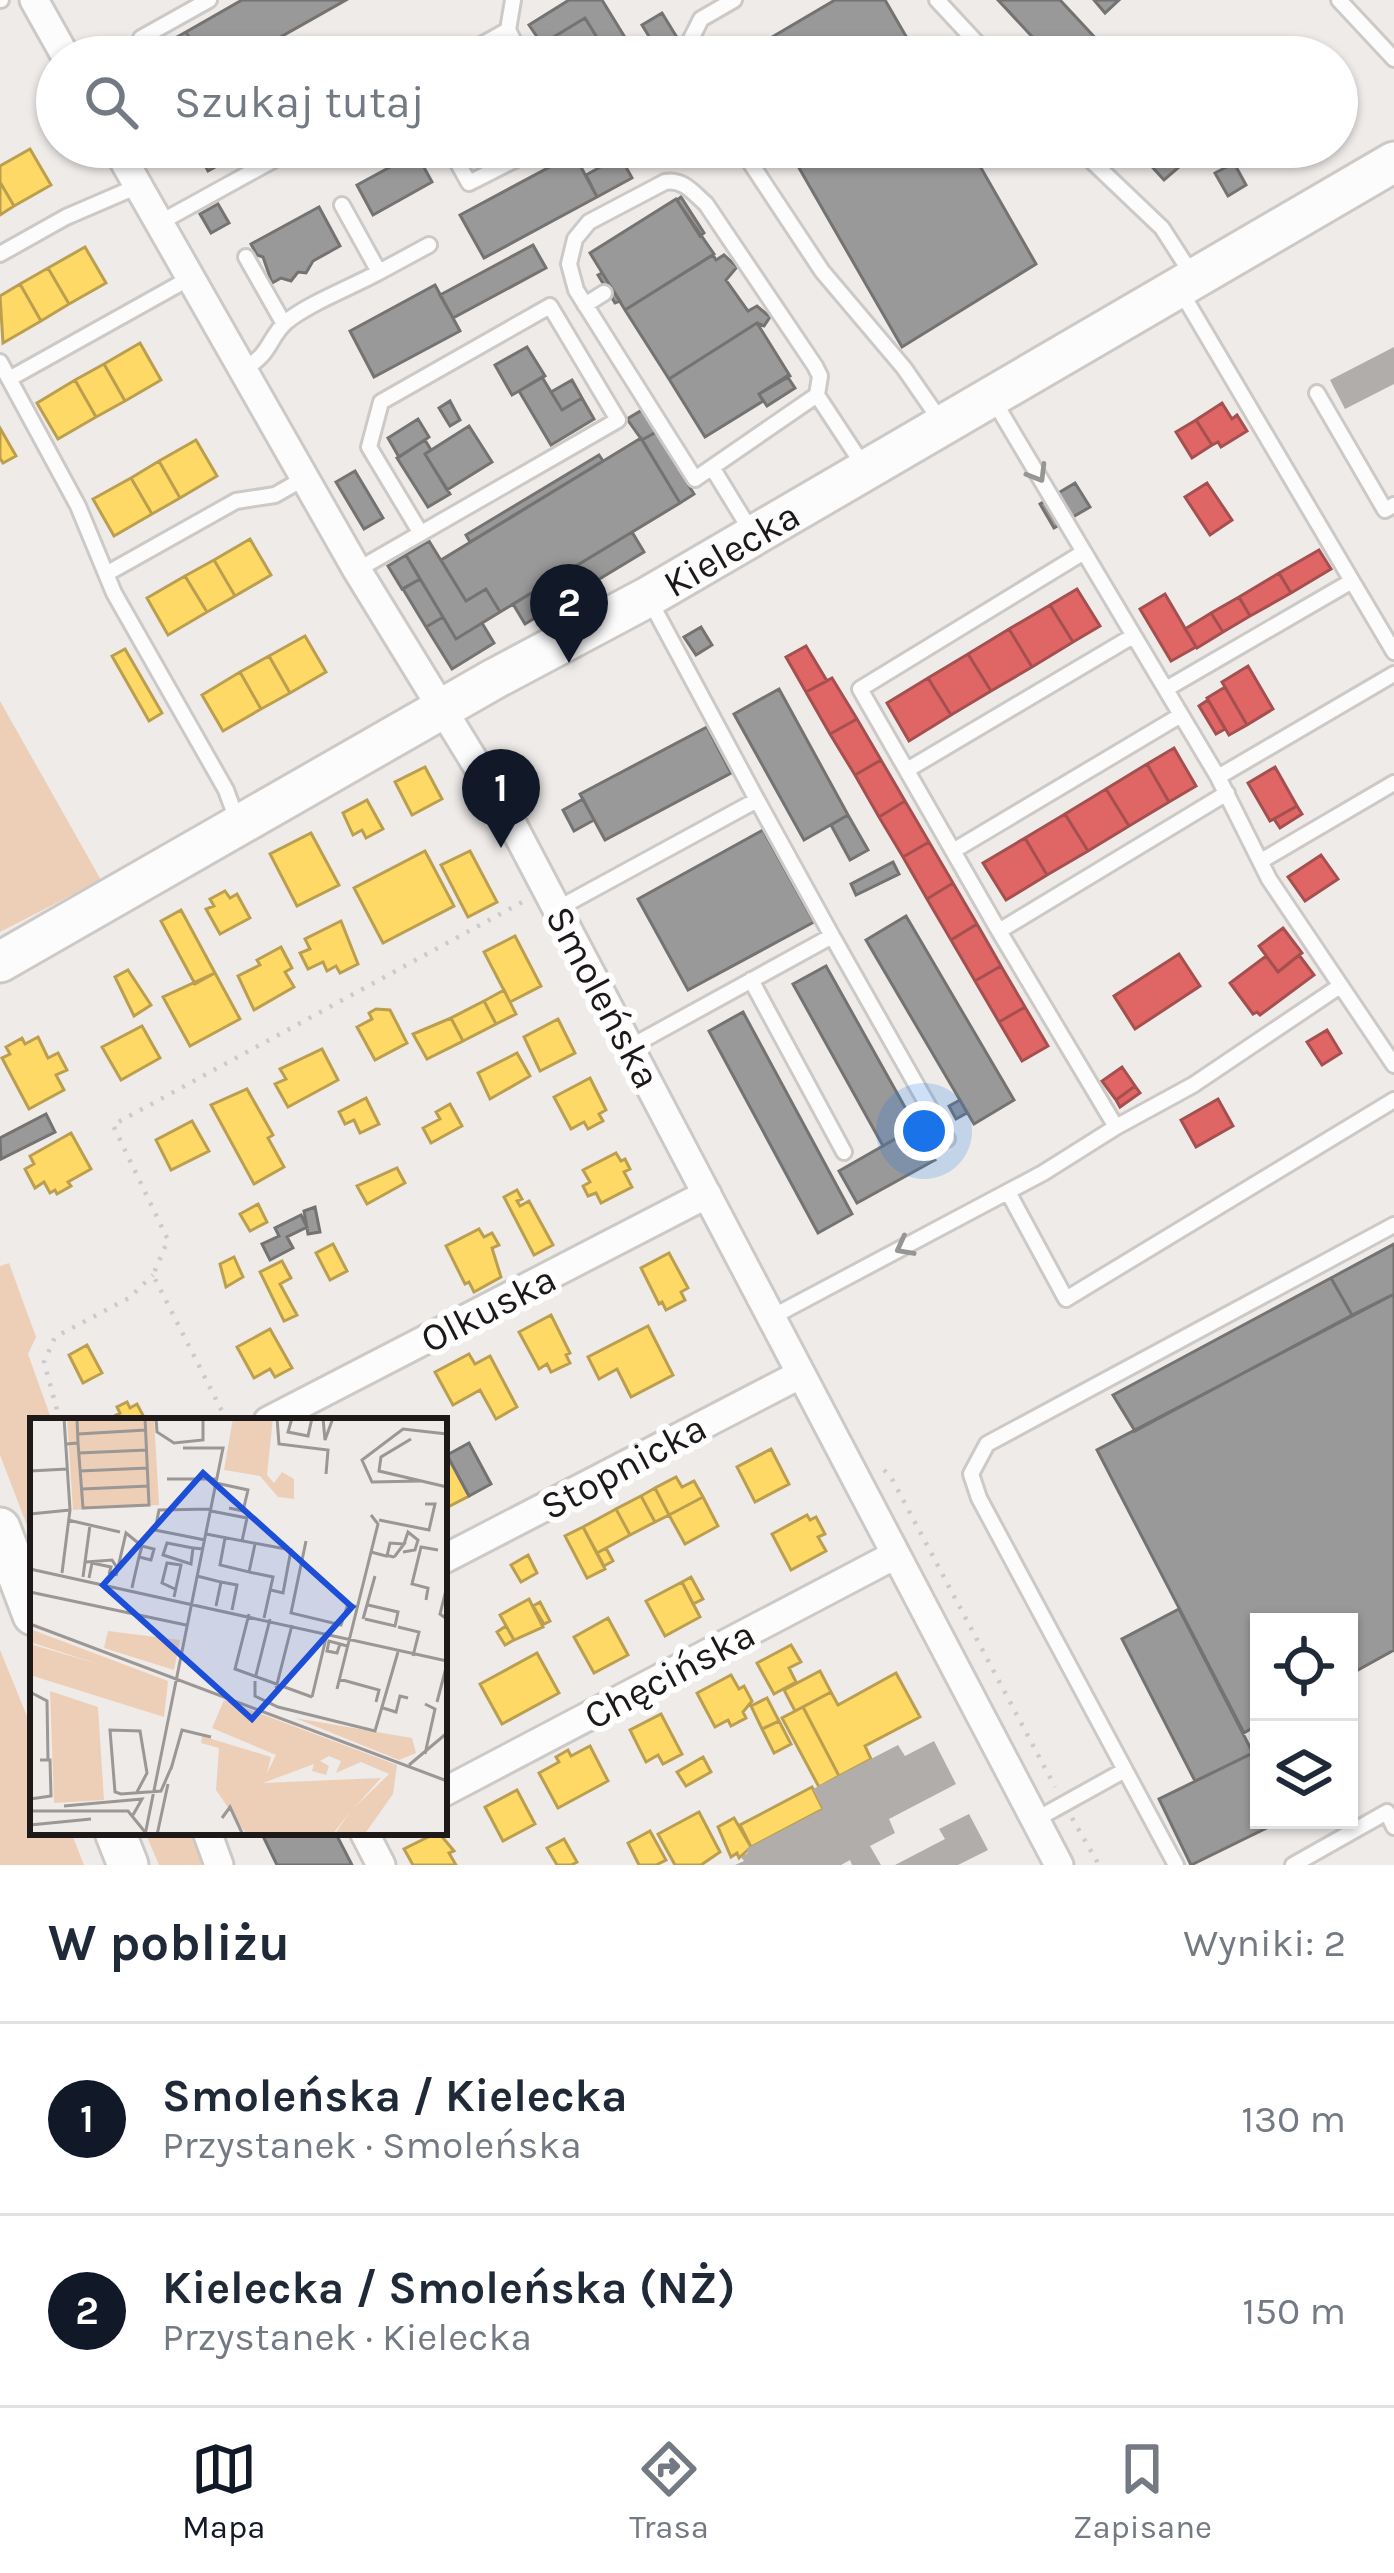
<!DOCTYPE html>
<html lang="pl">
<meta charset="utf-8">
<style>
body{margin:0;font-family:Karla,sans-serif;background:#f2f2f3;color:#1f2937}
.controls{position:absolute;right:36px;bottom:36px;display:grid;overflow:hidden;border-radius:0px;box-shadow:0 3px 9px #0004}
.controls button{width:108px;height:108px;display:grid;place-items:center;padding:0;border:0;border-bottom:3px solid #e0e1e3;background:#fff;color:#1f2937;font:60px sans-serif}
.you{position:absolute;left:924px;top:1131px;width:42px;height:42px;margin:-30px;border:9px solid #fff;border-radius:50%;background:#1a73e8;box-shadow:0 0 0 18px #1a73e833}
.badge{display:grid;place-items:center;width:78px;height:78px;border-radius:50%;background:#111827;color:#fff;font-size:39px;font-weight:700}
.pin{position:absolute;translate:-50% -99px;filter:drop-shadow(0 3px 6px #0008)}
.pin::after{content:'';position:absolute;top:63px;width:42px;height:36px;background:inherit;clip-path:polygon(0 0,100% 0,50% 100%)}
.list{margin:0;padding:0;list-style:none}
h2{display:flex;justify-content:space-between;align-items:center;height:156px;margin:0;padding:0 48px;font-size:51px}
h2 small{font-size:39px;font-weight:400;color:#747a83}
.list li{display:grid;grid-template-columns:78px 1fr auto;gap:36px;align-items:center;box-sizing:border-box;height:192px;padding:0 48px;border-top:3px solid #e0e1e3}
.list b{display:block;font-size:45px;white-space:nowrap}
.list p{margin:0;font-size:39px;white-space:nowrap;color:#747a83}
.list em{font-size:39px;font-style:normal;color:#747a83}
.icon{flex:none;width:66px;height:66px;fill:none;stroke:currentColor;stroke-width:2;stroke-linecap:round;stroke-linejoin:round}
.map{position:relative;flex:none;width:1394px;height:1865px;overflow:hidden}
.search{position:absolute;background:#fff;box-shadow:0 3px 9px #0004;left:36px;right:36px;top:36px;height:132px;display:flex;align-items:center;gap:30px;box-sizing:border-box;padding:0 42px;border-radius:66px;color:#747a83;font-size:45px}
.sheet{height:540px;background:#fff}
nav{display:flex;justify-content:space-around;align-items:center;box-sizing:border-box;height:168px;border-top:3px solid #e0e1e3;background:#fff;font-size:33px;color:#747a83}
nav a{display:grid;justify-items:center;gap:6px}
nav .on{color:#111827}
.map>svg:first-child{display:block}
</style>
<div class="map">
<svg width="1394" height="1865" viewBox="0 0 1394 1865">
<rect width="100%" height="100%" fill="#eeebe9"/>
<path fill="#edcfb8" d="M0 701 101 880 0 932Z
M9 1263 36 1337 28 1354 52 1421H33V1541L0 1455V1266Z
M0 1650 33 1731V1832H71L84 1865H0Z
M145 1832H189L204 1865H159Z"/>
<path fill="#ffd966" stroke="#bb9f4f" stroke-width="3" d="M30 149 51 185 14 206 0 182V166Z
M0 182 14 206 0 215Z
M85 247 106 283 69 304 48 268Z
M48 268 69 304 41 321 20 284Z
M20 284 41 321 3 343 0 296Z
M140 343 161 380 125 401 104 364Z
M104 364 125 401 96 417 75 380Z
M75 380 96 417 58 439 37 403Z
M0 428 16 456 3 463 0 458Z
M196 440 217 476 180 498 159 461Z
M159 461 180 498 152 514 131 478Z
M131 478 152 514 114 536 93 499Z
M250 539 271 575 235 596 214 560Z
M214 560 235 596 207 612 185 576Z
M185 576 207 612 168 635 147 598Z
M305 636 326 672 290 693 269 656Z
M125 649 162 713 149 721 112 656Z
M269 656 290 693 261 709 240 672Z
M240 672 261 709 223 731 202 695Z
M425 767 442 799 412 815 395 782Z
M367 800 383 829 366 838 362 830 353 835 343 813Z
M311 833 339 885 297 906 270 854Z
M425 851 454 906 383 943 354 888Z
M470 851 497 902 468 917 441 865Z
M225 891 230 898 237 894 250 918 220 934 206 909 214 906 210 899Z
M181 910 215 973 195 984 161 921Z
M341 921 358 964 340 973 336 966 327 971 323 962 308 969 300 953 310 949 305 939Z
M515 936 541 986 510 1002 484 952Z
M281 947 292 968 285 972 294 987 254 1010 238 976 260 965 257 960Z
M128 970 151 1005 134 1016 115 977Z
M215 973 240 1019 190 1046 163 997Z
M504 990 516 1014 496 1024 484 1001Z
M484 1001 496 1024 463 1041 451 1018Z
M376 1009 390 1010 407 1043 375 1060 357 1027 372 1019 369 1013Z
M451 1018 463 1041 427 1059 413 1034Z
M558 1019 575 1053 540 1071 524 1037Z
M142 1026 160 1058 121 1080 102 1047Z
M38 1037 48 1058 58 1053 67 1070 56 1075 64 1090 29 1109 2 1058 10 1054 6 1047 22 1038 25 1044Z
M322 1049 338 1080 288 1107 275 1084 286 1079 280 1069Z
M517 1053 530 1076 490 1099 478 1073Z
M590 1078 606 1110 599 1114 603 1121 588 1129 584 1122 571 1129 554 1097Z
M247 1089 273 1135 268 1138 284 1167 254 1184 211 1105Z
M366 1098 379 1124 360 1133 354 1120 345 1124 339 1112Z
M450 1104 462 1126 431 1143 423 1128 440 1119 436 1112Z
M192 1121 209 1151 171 1170 156 1140Z
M71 1133 91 1169 68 1182 71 1186 57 1194 55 1190 50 1193 44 1182 35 1188 25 1169 34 1164 30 1156Z
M616 1153 621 1161 625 1159 630 1169 624 1172 632 1187 601 1203 596 1193 588 1196 583 1186 590 1182 583 1170Z
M397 1168 405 1183 367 1204 357 1186Z
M517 1190 522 1199 517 1201 520 1206 529 1201 553 1245 534 1255 504 1197Z
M258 1204 267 1222 250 1231 240 1214Z
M479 1229 484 1237 492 1233 499 1245 492 1248 501 1277 474 1292 469 1282 465 1284 446 1246Z
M333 1244 347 1271 330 1280 316 1253Z
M669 1253 688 1288 681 1292 685 1300 666 1310 662 1302 659 1304 641 1268Z
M234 1257 243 1277 226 1287 220 1264Z
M282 1261 291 1278 280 1284 297 1315 284 1321 260 1272Z
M551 1315 570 1353 566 1355 570 1363 551 1372 547 1364 539 1369 519 1332Z
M648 1326 673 1375 631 1397 617 1369 599 1379 588 1357Z
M270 1329 292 1368 275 1377 270 1369 254 1378 237 1347Z
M87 1345 102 1373 83 1383 69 1355Z
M469 1354 475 1364 490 1356 517 1407 496 1419 480 1390 453 1405 435 1372Z
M127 1402 130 1408 137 1404 146 1421H105L120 1413 117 1407Z
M771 1449 789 1484 755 1502 737 1467Z
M447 1455 469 1496 448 1507 444 1498Z
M676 1477 682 1487 694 1481 703 1497 669 1515 655 1488Z
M655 1488 669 1515 655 1522 641 1496Z
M641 1496 655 1522 630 1535 616 1509Z
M703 1497 718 1526 685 1544 669 1515Z
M616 1509 630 1535 597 1553 583 1527Z
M807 1515 810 1520 816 1517 825 1534 818 1537 826 1551 791 1570 772 1534Z
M583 1527 605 1569 587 1578 565 1536Z
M606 1548 613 1561 604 1566 597 1553Z
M528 1555 537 1573 521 1582 511 1565Z
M691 1577 703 1599 693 1604 682 1582Z
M682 1582 700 1617 665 1636 646 1601Z
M529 1599 543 1627 514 1640 500 1615Z
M540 1602 550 1621 544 1624 533 1606Z
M608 1618 628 1655 594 1673 574 1637Z
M506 1626 514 1640 505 1645 497 1632Z
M791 1645 801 1662 789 1668 796 1682 774 1694 757 1663Z
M537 1653 559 1693 502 1724 480 1684Z
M820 1671 831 1692 795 1711 784 1690Z
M896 1673 920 1717 865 1746 871 1759 839 1776 803 1707 831 1692 838 1705Z
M731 1675 739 1689 744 1686 752 1701 743 1712 746 1718 731 1726 728 1720 715 1727 697 1693Z
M767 1698 779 1721 762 1729 751 1706Z
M803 1707 839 1776 819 1787 782 1718Z
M661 1714 682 1754 663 1764 658 1755 646 1762 630 1730Z
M779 1721 791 1744 774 1753 762 1729Z
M590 1746 608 1781 558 1808 539 1773 559 1762 556 1757 568 1750 571 1756Z
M703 1757 711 1772 686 1786 677 1772Z
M812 1787 823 1809 751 1847 740 1825Z
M517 1790 535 1824 503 1841 485 1807Z
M699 1812 720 1852 701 1865H675L658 1834Z
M734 1818 751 1847 739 1858 737 1853 731 1857 718 1827Z
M650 1831 666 1860 656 1865H639L628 1843Z
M438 1832 454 1851 449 1853 456 1865H413L404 1849Z
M564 1839 577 1862 571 1865H557L547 1848Z"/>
<path fill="#e06666" stroke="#a54f4f" stroke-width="3" d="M1222 403 1232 419 1237 415 1247 431 1221 447 1218 442 1212 445 1196 420Z
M1196 420 1212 445 1192 458 1176 432Z
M1207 483 1232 520 1210 535 1185 497Z
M1319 550 1331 569 1291 593 1279 573Z
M1279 573 1291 593 1250 616 1239 597Z
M1077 589 1100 626 1073 642 1050 605Z
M1165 594 1196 647 1171 661 1140 609Z
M1239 597 1250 616 1223 632 1211 613Z
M1050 605 1073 642 1032 667 1009 629Z
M1211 613 1223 632 1197 648 1185 629Z
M1009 629 1032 667 991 691 968 654Z
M806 646 827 681 806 692 786 657Z
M968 654 991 691 951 715 928 678Z
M1248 666 1273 709 1247 725 1222 682Z
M832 678 857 719 830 734 806 692Z
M928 678 951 715 909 741 887 703Z
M1225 687 1247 725 1229 735 1207 698Z
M1208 700 1225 729 1216 734 1199 706Z
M857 719 881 760 855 775 830 734Z
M1174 748 1196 786 1169 802 1147 764Z
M881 760 905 801 879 817 855 775Z
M1147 764 1169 802 1129 826 1106 789Z
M1275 767 1297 806 1270 821 1248 783Z
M1106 789 1129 826 1088 851 1065 814Z
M905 801 929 842 903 857 879 817Z
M1297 806 1302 814 1280 828 1274 819Z
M1065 814 1088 851 1047 875 1025 838Z
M1025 838 1047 875 1006 900 983 863Z
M929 842 953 883 927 899 903 857Z
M1321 855 1338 879 1305 901 1288 877Z
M953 883 977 924 951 940 927 899Z
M977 924 1001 966 975 981 951 940Z
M1283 928 1302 953 1278 972 1259 946Z
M1179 954 1200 986 1135 1029 1114 996Z
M1299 955 1314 975 1260 1015 1257 1012 1253 1014 1230 983 1266 956 1278 972Z
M1001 966 1025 1007 999 1022 975 981Z
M1025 1007 1048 1046 1022 1061 999 1022Z
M1327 1030 1341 1053 1322 1065 1307 1042Z
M1122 1067 1135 1086 1116 1100 1102 1081Z
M1135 1086 1140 1093 1120 1107 1116 1100Z
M1218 1099 1233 1126 1196 1147 1181 1120Z"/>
<path fill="#999" stroke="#747372" stroke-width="3" d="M242 0H346L245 57H201L186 32Z
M569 0H602L637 57H609L585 18 542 44 529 25Z
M835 0H885L918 57H738Z
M998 0H1060L1113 57H1051Z
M1094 0H1119L1105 13Z
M662 13 681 44 661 56 642 25Z
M585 18 609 57H550L542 44Z
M186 32 201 57H143V56Z
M195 147H251L208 171Z
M606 147H647L623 162 620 156 614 159Z
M787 147H969L1036 264 902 347Z
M1134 147H1196L1199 150 1164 180Z
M416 153 432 182 373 215 357 185Z
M574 154 597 197 484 258 460 215Z
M620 156 632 178 597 197 586 175Z
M1234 163 1246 185 1228 196 1215 173Z
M681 197 704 233 700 236 677 200Z
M676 199 714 254 625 310 590 253Z
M218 204 229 223 211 233 200 214Z
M319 207 340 246 313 261 306 273 298 272 291 281 281 278 272 283 263 257 257 255 251 244Z
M533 245 546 268 453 318 440 295Z
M713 255 716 260 724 255 737 267 726 280 748 311 757 306 770 317 764 326 757 323 669 379 625 310Z
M602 273 620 301 615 303 598 275Z
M435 285 460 331 374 377 350 331Z
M757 323 790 376 759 394 763 401 705 437 669 379Z
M527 347 545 376 512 395 495 365Z
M787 376 795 388 767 406 759 394Z
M542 377 562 410 582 398 594 419 551 445 519 391Z
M572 380 582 398 562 410 551 392Z
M450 401 460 420 450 426 439 408Z
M642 410 656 432 642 440 627 419Z
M418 419 429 437 399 457 388 438Z
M469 426 492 462 447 490 425 454Z
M656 432 694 494 680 503 642 440Z
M641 438 680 503 500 612 486 589 466 601 441 560Z
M425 440 431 450 425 454 450 494 428 507 397 458Z
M599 455 603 461 470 542 466 535Z
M355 471 383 518 364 529 336 482Z
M1075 483 1090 507 1054 528 1040 504Z
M632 532 644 552 525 624 513 604Z
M429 541 466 601 486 589 500 612 456 639 406 555Z
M406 555 420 579 402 589 388 566Z
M420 579 443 617 426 627 403 589Z
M443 617 456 639 482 623 494 643 452 669 426 627Z
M701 627 712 645 696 655 684 637Z
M779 689 848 815 804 840 734 714Z
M707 727 731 773 605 840 580 794Z
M583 799 594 820 574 831 563 810Z
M848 815 868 850 850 860 831 825Z
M763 830 814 922 688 990 638 899Z
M893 862 899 874 856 895 851 884Z
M906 916 1014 1100 974 1124 866 940Z
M826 966 916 1127 883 1146 793 984Z
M743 1012 852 1214 818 1233 709 1031Z
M960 1100 967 1113 956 1119 949 1106Z
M46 1114 55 1132 1 1159 0 1138Z
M916 1127 935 1160 857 1203 839 1171Z
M315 1207 320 1232 308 1234 304 1211Z
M301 1215 307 1227 287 1237 293 1248 270 1260 262 1244 279 1236 275 1228Z
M1394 1244V1294L1352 1315 1331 1278Z
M1331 1278 1352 1315 1135 1431 1113 1395Z
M1394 1294V1650L1349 1675V1622H1259V1724L1244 1733 1097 1450Z
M469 1443 491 1484 469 1496 447 1455Z
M1179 1609 1253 1753 1195 1781 1122 1639Z
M1259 1750V1820H1283L1191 1865 1159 1799Z
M261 1832H335L352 1865H277Z"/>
<path fill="#b0adab" d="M1394 347V384L1345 409 1330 380Z
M934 1741 956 1784 889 1819 895 1833 870 1846 881 1865H852L850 1860 841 1865H735L744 1861 741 1857 748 1853 746 1849 823 1809 813 1789 898 1745 905 1756Z
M969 1814 988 1850 958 1865H895L945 1839 939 1829Z"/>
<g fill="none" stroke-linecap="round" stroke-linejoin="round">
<g stroke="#ccc9c7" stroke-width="20">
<path id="lane" d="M0 0H1
M937 0 990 57
M1339 0 1394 59
M508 30 513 0
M141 38 209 0
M460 57 508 30 522 57
M698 57 690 41 701 19 734 0
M449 147 469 183 540 147
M740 147 822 271 904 368 942 423
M1077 147 1162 228 1191 273
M159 223 297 147
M0 254 66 217 138 186
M246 257 284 324
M379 272 429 245
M585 305 604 293
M0 362 78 506 114 593 226 790 237 820
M242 370C272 354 268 338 286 322 309 303 352 287 379 272L342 205
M9 379 190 278
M1317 393 1385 510 1394 505
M817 395 820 376 815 366 706 204C693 193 684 179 665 182L589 222 575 239 569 264 576 290 695 479 817 395 863 465
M994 401 1218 777 1269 879 1394 1065
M713 469 751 531
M1084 552 860 689 999 931 1227 793
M357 570 618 420 550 306 381 402 369 447 420 532
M106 574 236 501 275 495 303 479
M1352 581 1394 652
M1166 689 1352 581 1180 290
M907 770 1133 636
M1218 777 1394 674
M953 851 1181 715
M1261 861 1394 783
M557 909 757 800 649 599
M832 936 947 1139
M751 980 844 1152
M630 1047 832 936 757 800
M1116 1127 1193 1085 1340 986
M1008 1192 1066 1299 1394 1100
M772 1317 1043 1173 1116 1127 999 931
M1035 1820 1125 1770
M1176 1865 979 1498 971 1474 987 1444 1394 1225
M1293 1865 1387 1812 1394 1827"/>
</g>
<g stroke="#ccc9c7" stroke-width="33">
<path id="street" d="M34 0 66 57
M116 147 357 570 508 816 1059 1865
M268 1421 707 1194
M444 1559 801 1374
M444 1792 895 1555
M207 1832 219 1865
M364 1832 381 1865"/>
</g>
<g stroke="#ccc9c7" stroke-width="45">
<g id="secondary">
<path id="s1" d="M0 962 494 679 648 597 1394 162"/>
<path d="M0 1528 33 1615"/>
<path d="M115 1832 128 1865"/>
</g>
</g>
<path stroke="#cccaca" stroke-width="4.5" stroke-dasharray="3 9" stroke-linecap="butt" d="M60 1421 44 1362 55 1337 129 1298 153 1275
M227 1421 153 1275 168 1240 113 1125 526 900
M884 1470 891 1477 1055 1787
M1072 1818 1099 1865"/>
<use href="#lane" stroke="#fcfcfc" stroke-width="14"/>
<use href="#street" stroke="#fcfcfc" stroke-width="27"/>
<use href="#secondary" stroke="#fcfcfc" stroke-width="39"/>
</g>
<defs><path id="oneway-chevron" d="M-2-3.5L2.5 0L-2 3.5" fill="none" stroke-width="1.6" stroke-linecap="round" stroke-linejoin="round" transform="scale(3)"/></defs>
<g stroke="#979695">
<use href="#oneway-chevron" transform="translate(1038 474) rotate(59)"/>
<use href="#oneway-chevron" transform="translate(904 1247) rotate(152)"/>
</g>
<g text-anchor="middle" stroke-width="12" stroke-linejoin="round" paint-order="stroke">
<g font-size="39" fill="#1c1918" stroke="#fff">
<text dy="14" stroke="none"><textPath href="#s1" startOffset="840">Kielecka</textPath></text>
<text transform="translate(604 997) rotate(62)" y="14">Smoleńska</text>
<text transform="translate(488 1308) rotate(-27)" y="14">Olkuska</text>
<text transform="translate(623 1466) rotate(-28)" y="14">Stopnicka</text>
<text transform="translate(669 1674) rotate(-28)" y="14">Chęcińska</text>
</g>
</g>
<g transform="translate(30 1418)">
<rect width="417" height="417" fill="#eeebe9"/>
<path d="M37 0H124L129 87 43 92ZM203 0H243L237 57 244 65 252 54 264 61V81L248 79 230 58 194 52ZM0 211 138 263 134 299 0 257V226L68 246 0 224ZM78 213 150 222 144 252 74 230ZM20 273 68 289 74 382 24 385ZM194 282 367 347 363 376 334 417H304L320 394 302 417H217L186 372 189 330 171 325 172 318 241 339 237 355 246 337 182 310ZM299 338 311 343 306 355 331 344 359 356 325 389 351 360 233 365 284 346 282 353 296 357 299 348 290 343ZM265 300 382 320 386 335 369 342Z" fill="#edcfb8" fill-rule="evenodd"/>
<path fill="none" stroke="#9a9795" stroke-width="3" d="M126 0 127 14 144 25 173 22V0M247 0 249 26 298 32 296 56M262 0 258 14 278 18 282 0M293 0 295 22 303 0M48 16 116 12M381 21 351 39 349 53 417 69M48 25 53 90 119 87 115 0M36 26 48 25 47 0M49 35 117 32M0 53 37 51M50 53 118 50M137 61H187M391 63 342 64 332 42 373 11 417 16M186 65 218 72 213 93 199 90M52 71 119 68M181 93 217 100 212 123M0 96 40 92M38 102 90 114M349 102 399 112 405 86H395M176 116 261 132 253 175 241 172M195 120 190 147 219 154 225 126M175 122 125 112 129 92 180 91M276 123 261 195 311 207 318 186 327 189M163 130 137 125 133 137 161 146 163 130 173 131M341 134 356 138H360L363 139 365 138 374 126 360 125 357 138M373 134 385 132 388 122 378 114 374 126M56 144 82 142 88 151M0 151 417 243M219 154 243 159 234 200M32 155 40 92 34 0M86 158 96 115 112 128M167 158 191 164 186 188M53 159 60 107M59 160 62 145 81 149 79 156M191 164 207 167 202 192M417 168 410 196 417 201M102 170 103 165 109 139 112 128 124 131 121 142 109 139M0 174 156 207M144 179 151 147 137 145 132 165 145 171M396 182 398 170 382 166 391 129 408 132M219 196 205 251 282 279M333 201 345 158M335 201 365 208 368 194 338 187M0 206 417 363M368 209 389 214 383 238M310 226 307 235 297 233 299 223 310 226 317 228M226 257 240 201M309 261 349 272 346 284M225 263V278L248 289 345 313 368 234M246 270 262 207M307 271 348 106 341 97M0 274 17 283 18 342M282 279 297 216M407 284 417 246M395 286 405 291 395 336M353 290 366 294 370 278 378 280M379 347 417 315M141 351 152 312 181 319M107 374 117 355 110 313 80 312 85 374 91 376 131 373 141 350M0 381 21 378 20 342H10M34 388 112 381 103 397M0 393H98L115 414M192 400 200 389 213 417M0 407 61 401M115 417 193 30H153M127 417 138 366"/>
<path fill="#1d4ed8" fill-opacity="0.15" stroke="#1d4ed8" stroke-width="6" d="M173 55 322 189 222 301 73 167Z"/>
<rect width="417" height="417" fill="none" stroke="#1c1918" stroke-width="6"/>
</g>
</svg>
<div class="controls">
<button><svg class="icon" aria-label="locate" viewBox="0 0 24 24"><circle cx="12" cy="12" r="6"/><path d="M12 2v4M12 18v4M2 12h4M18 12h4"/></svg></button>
<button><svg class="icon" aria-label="layers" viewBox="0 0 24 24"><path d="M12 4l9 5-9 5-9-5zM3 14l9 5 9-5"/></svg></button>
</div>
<div class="you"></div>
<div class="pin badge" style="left:501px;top:848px">1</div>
<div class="pin badge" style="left:569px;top:663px">2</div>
<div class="search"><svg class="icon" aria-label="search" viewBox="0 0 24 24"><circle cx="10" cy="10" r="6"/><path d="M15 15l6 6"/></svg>Szukaj tutaj</div>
</div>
<section class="sheet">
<h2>W pobliżu<small>Wyniki: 2</small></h2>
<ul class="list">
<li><span class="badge">1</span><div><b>Smoleńska / Kielecka</b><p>Przystanek · Smoleńska</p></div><em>130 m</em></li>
<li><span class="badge">2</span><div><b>Kielecka / Smoleńska (NŻ)</b><p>Przystanek · Kielecka</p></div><em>150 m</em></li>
</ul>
</section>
<nav>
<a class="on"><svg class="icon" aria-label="map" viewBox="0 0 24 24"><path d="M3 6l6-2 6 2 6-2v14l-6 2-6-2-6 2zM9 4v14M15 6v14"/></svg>Mapa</a>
<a><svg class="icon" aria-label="directions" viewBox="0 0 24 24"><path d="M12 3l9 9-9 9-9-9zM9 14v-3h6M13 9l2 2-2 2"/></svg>Trasa</a>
<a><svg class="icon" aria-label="saved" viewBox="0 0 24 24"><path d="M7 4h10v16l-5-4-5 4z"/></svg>Zapisane</a>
</nav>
